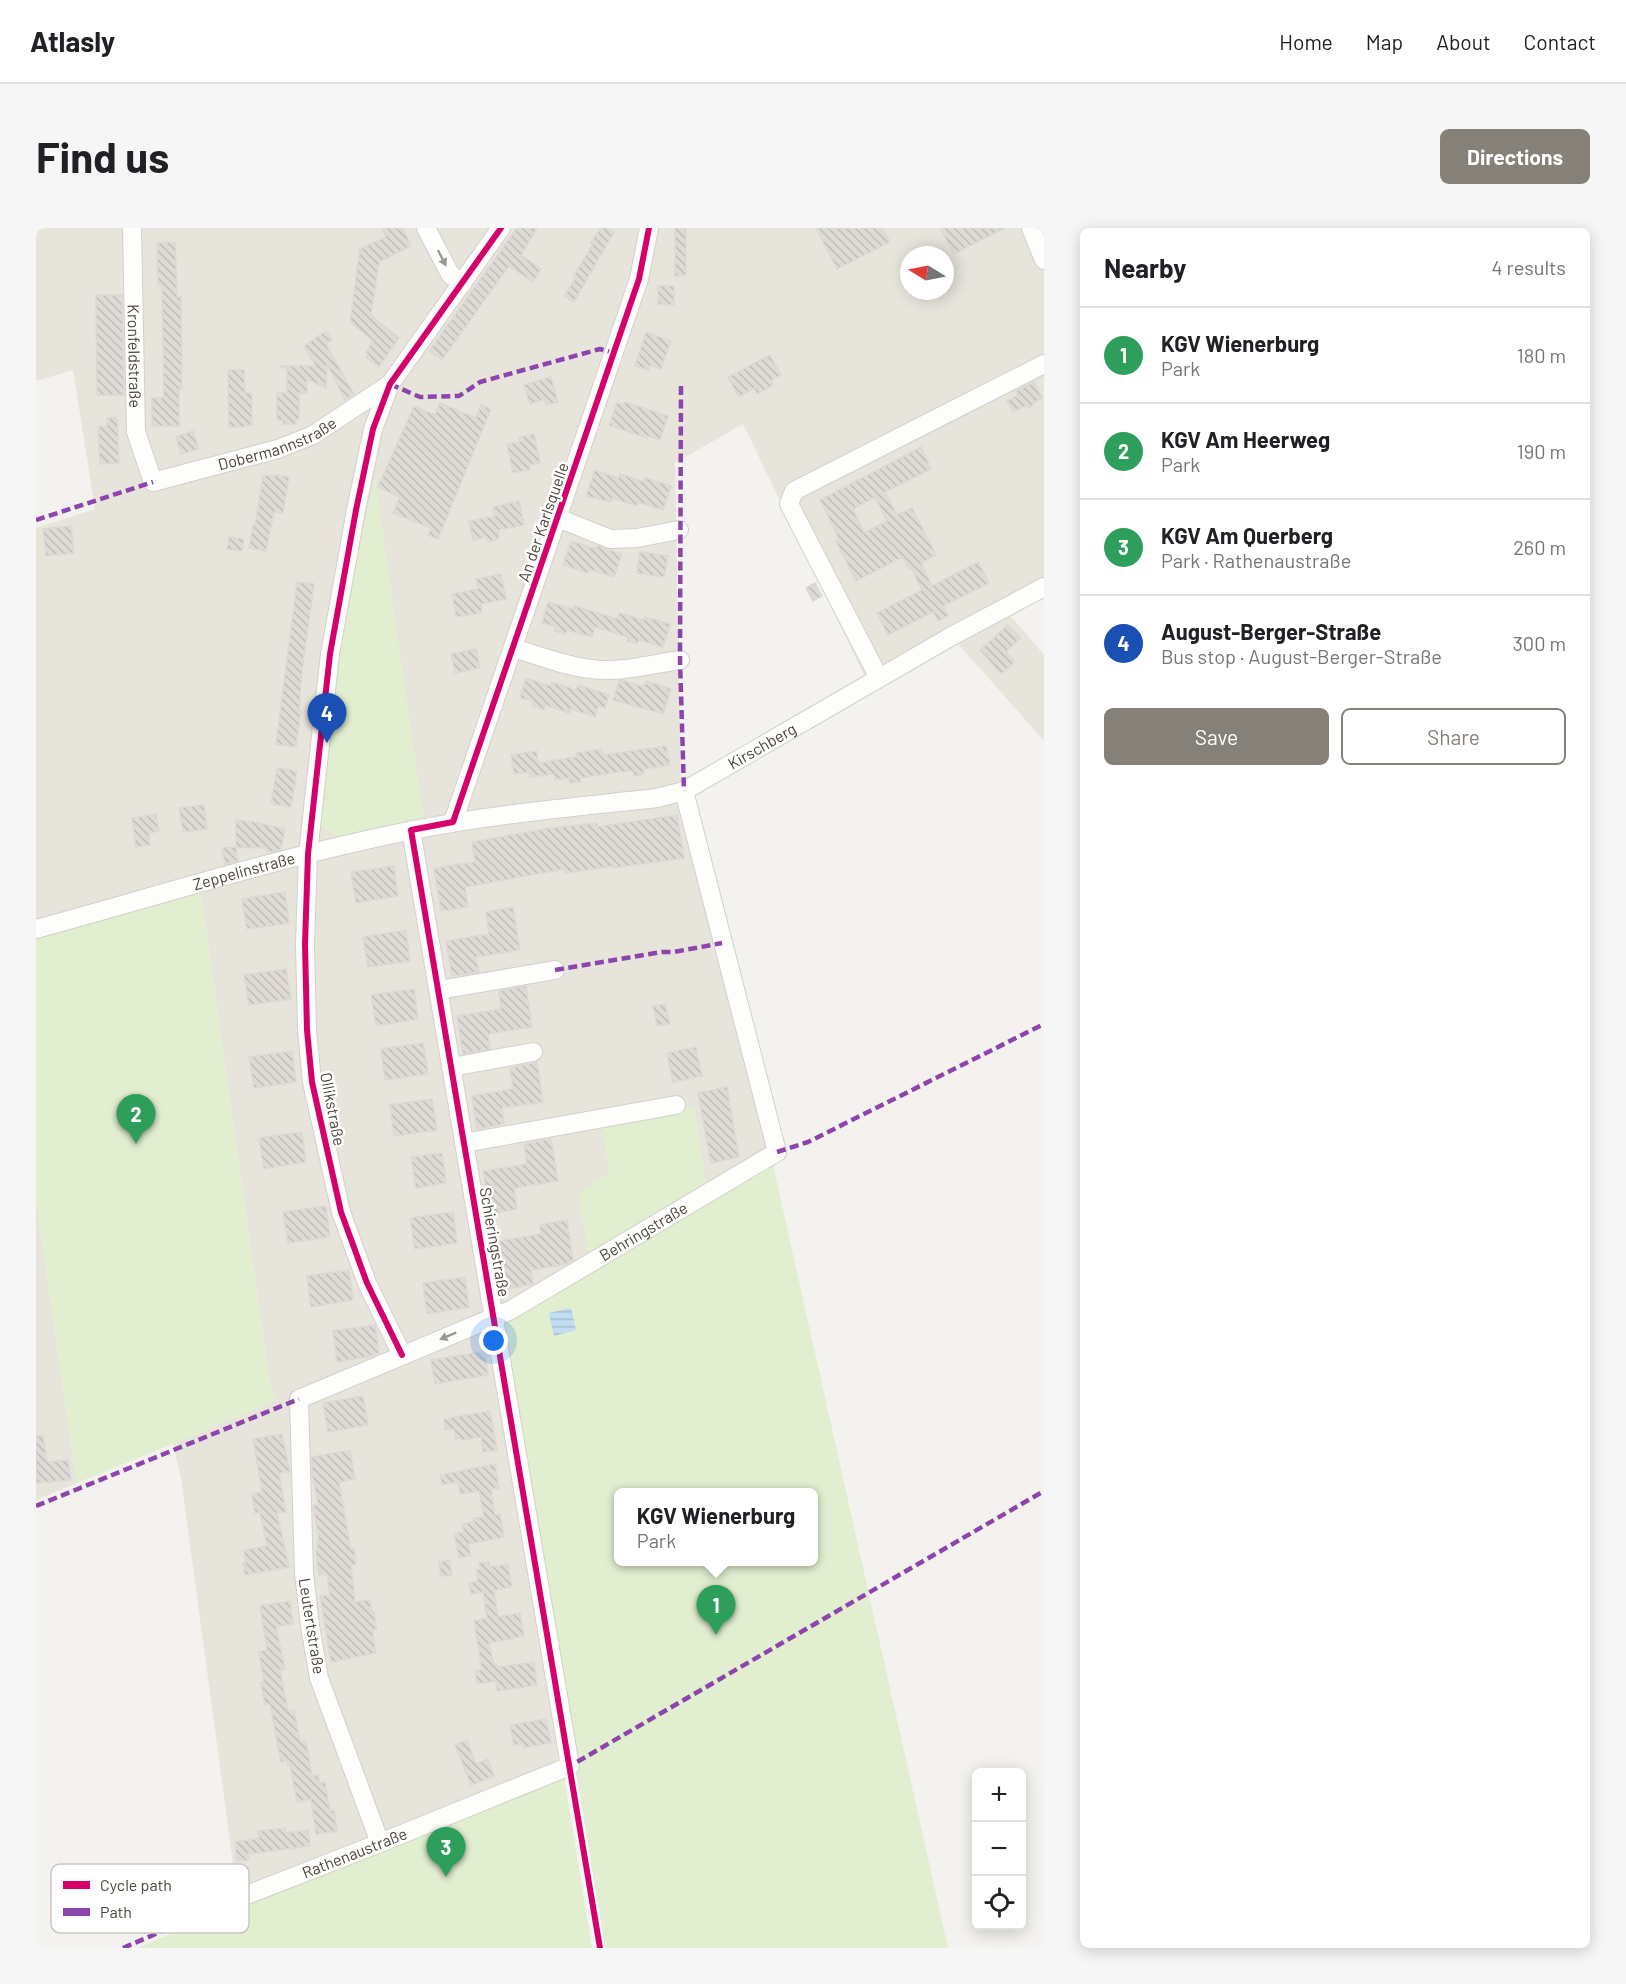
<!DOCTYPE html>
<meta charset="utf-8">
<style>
body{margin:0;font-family:Barlow,sans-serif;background:#f6f6f6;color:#202124}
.controls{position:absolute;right:18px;bottom:18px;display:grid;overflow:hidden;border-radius:9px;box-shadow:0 3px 15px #0003}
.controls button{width:54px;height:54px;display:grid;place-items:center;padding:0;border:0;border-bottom:2px solid #e0e0e0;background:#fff;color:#202124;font:30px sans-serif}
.compass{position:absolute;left:864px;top:18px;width:54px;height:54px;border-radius:50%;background:#fff;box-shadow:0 3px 15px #0003;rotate:280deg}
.you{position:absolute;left:458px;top:1113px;width:21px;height:21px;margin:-15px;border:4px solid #fff;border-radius:50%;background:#1a73e8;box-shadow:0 0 0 9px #1a73e833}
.badge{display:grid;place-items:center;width:39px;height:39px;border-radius:50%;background:#868178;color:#fff;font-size:20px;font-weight:700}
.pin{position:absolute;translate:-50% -50px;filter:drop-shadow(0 2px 3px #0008)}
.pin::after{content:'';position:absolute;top:32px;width:21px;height:18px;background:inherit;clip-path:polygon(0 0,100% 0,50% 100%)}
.popup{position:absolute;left:578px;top:1260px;width:204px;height:78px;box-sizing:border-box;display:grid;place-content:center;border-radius:9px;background:#fff;filter:drop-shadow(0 2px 4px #0005);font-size:20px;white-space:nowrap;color:#757577}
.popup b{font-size:22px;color:#202124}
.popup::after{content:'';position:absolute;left:50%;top:100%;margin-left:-12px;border:12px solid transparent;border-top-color:#fff}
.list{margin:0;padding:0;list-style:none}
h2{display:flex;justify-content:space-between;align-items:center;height:78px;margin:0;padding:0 24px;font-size:26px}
h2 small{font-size:20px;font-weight:400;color:#757577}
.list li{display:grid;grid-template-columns:39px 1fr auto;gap:18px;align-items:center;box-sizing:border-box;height:96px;padding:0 24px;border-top:2px solid #e0e0e0}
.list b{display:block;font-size:22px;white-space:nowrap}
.list p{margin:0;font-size:20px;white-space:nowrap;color:#757577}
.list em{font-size:20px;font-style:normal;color:#757577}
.actions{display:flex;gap:12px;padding:18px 24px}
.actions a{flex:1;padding:14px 0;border:2px solid #868178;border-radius:9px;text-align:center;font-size:21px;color:#868178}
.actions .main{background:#868178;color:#fff}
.icon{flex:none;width:33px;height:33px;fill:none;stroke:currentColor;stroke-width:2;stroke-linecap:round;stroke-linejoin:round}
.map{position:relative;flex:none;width:1008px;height:1720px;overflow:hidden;border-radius:9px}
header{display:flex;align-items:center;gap:36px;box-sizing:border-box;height:84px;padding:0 30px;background:#fff;border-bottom:2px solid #e0e0e0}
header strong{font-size:28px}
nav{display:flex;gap:33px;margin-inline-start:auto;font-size:21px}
.intro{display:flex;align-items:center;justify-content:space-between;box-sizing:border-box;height:144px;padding:0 36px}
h1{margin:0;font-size:42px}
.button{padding:15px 27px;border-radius:9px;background:#868178;color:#fff;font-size:21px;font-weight:700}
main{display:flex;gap:36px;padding:0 36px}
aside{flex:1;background:#fff;border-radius:9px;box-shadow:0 3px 15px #0003}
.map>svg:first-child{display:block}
</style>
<header>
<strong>Atlasly</strong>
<nav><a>Home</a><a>Map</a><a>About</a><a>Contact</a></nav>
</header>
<div class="intro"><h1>Find us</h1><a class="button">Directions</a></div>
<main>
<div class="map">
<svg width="1008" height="1720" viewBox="0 0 1008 1720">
<defs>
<pattern id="water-rules" width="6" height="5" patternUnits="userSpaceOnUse" patternTransform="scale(1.5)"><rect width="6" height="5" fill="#c0ddf1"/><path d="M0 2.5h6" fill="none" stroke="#a6bfcf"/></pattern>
<pattern id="building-back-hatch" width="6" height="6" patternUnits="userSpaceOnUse" patternTransform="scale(1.5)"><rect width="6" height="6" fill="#dedbd6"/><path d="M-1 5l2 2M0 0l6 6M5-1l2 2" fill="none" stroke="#c0bdb8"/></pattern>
</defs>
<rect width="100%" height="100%" fill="#f4f2ee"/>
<path fill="#e7e4dc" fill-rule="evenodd" d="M0 0H1008V366L973 386 1008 427V513L909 401 828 447 707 196 639 235 645 563 736 932 672 969 573 945 555 1037 526 1522 517 1538 201 1665 145 1250 137 1216 240 1172 234 1157 165 666 0 710V300L59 281 37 142 0 153ZM873 27H909V63H873Z
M0 970 41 1255 0 1272Z"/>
<path fill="#e1eecf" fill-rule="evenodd" d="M339 250 388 591 305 612 285 597 307 393Z
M165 666 234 1157 240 1172 137 1216 41 1255 0 970V710Z
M658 878 672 969 736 932 912 1720H569L466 1094 555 1037 542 967 573 945 566 895ZM582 1264H777V1334H582Z
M528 1549 556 1720H102L206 1676Z"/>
<path fill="url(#water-rules)" d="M535 1080 540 1102 518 1108 513 1085Z"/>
<path fill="url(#building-back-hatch)" stroke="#dcd9d4" stroke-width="1.5" fill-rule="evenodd" d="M346 0H367L375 18 343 34 335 87 363 110 343 139 330 129 332 126 330 124 337 113 314 94 324 21 350 9Z
M481 0H501L485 27 505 41 497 54 473 38 406 132 393 123Z
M565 0H570L578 4 538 74 528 68 539 51 537 49 557 16 554 15Z
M639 0H650V47L639 48Z
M780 0H846L854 14 801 41Z
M904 0H969L918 26Z
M139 14 141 69H145L146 161H143V198H116V170H128L126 57H122L121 15Z
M622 58H638V77L622 76Z
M60 67H86L88 167H61Z
M290 103 296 112 291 115V118L318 166 309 172 291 136 290 160 271 151V165H263V191H260V196H247V192H241V165H251V141L244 138H280L268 118Z
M610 104 635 113 625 141 615 137 613 142 599 138Z
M734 127 745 147 735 152 738 157 721 166 718 160 703 169 692 149Z
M192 142H208L209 165H216V197H209L208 199H193Z
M515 149 522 174 510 177 509 171 494 176 488 157Z
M998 154 1006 170 997 175 995 180 989 178 977 184 971 173 982 167 980 163Z
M589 174 632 188 624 212 612 208 611 210 573 197 581 175 588 177Z
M404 175 440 190 445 177 455 181 402 311 392 307 395 300 357 285 364 269 342 259 378 178 399 187Z
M81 189 83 235 64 236 62 199 71 198V190Z
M157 203 163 221 145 226 140 209Z
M498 206 504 235 493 237 494 242 477 245 471 216 484 214 483 209Z
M885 219 895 241 849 264 861 287 876 280 900 327 885 335 896 358 942 334 953 355 907 378 912 388 902 393 897 384 852 407 841 385 886 362 875 340 873 341 867 329 820 353 800 313 803 311 784 272ZM839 269 851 293 828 305 817 281Z
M559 242 582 250 584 246 608 254 609 250 635 258 627 282 602 274 601 278 576 270 575 274 550 268Z
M243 247 253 249 247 285 238 284 230 323 213 320 217 297 219 298 227 248Z
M483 273 488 297 462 302 463 311 452 314 451 309 437 312 433 293 459 288 457 279Z
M35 298 38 325 10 328 7 301Z
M193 309 208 311 206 323 191 321Z
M535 313 560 321 561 318 586 326 578 349 553 341 552 345 527 337Z
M604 324 632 328 628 349 601 345Z
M465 346 470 371 445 376 446 385 420 389 416 366 442 361 440 351Z
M261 354 278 356 266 442 263 482H265L260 519 240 516Z
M779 355 786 368 777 373 770 360Z
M512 374 537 381 538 378 582 391 583 385 608 392 609 389 634 396 627 419 603 412 601 416 591 413 592 409 559 399 556 409 531 402 530 406 518 403 520 399 506 395Z
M972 397 984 410 970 424 979 434 965 446 944 422Z
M440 421 444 440 419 445 415 426Z
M490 450 515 458 516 454 540 462 542 457 573 467 569 480 562 478 559 489 535 481 533 485 509 477 508 482 496 478 497 473 484 470Z
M586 452 608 459 610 453 635 461 627 486 577 472 583 453Z
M630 518 634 537 607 541 608 546 598 548 597 543 582 544 544 550 545 554 534 555 533 550 519 552 518 546 494 549 493 544 478 546 475 527 501 523 502 535 541 529 540 525 566 521 567 527Z
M241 540 261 543 255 579 235 576Z
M168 577 171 601 147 604 143 580Z
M120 586 123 603 113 605 114 617 100 619 96 590Z
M641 587 648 630 577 640V638L529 645V641L429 659 432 679 405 683 398 640 439 634 436 614 508 601 561 595V599Z
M200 592 217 594 249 601 245 621 235 624 230 622 231 620 200 619Z
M200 619 202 633 189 636 186 620Z
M358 638 362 668 320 675 315 644Z
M249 664 253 695 211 701 206 671Z
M477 679 484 722 440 729 443 744 416 748 410 713 453 706 450 684Z
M370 702 374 733 332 739 327 709Z
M250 741 255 771 213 777 208 747Z
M490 758 496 799 452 806 454 821 427 826 421 788 465 781 463 763Z
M378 761 382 791 340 798 335 767Z
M629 776 634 796 621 798 617 778Z
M387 815 392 846 349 852 345 821Z
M660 819 666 848 637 854 631 825Z
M256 823 260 854 218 860 213 829Z
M501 834 507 874 466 880 468 896 441 901 436 868 477 861 474 840Z
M691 859 703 929 675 935 662 865Z
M396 871 401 902 358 908 354 877Z
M266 904 270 934 228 941 223 910Z
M515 911 522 953 478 960 481 981 454 986 447 943 491 936 488 916Z
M406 925 410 955 380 960 375 929Z
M290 978 294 1009 252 1015 247 984Z
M417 984 421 1015 379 1021 374 990Z
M531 992 537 1032 530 1036 495 1042 497 1056 471 1061 463 1013 505 1006 504 997Z
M313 1042 317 1072 275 1079 271 1048Z
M429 1049 433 1079 391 1086 387 1055Z
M339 1097 343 1125 335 1128 301 1134 297 1103Z
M449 1123 452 1147 399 1156 395 1132Z
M327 1168 332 1197 292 1204 287 1175Z
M454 1183 461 1222 447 1224 445 1209 426 1212 425 1210 420 1211 418 1201 409 1202 408 1191Z
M246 1206 254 1244 243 1245 250 1284 241 1285 253 1339 209 1347 207 1335H210L208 1322 231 1318 224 1284 219 1285 216 1266 226 1264 217 1211Z
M7 1207 11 1234 32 1232 35 1252 0 1255V1208Z
M314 1222 319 1251 303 1254 315 1322 318 1321 320 1336 315 1337 319 1374 334 1372 336 1384H338L341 1401 336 1402 340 1425 295 1434 284 1368 294 1367 291 1346 283 1347 280 1323 282 1322 281 1313H283L277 1277H282L276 1245V1229Z
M459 1236 463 1260 455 1261 459 1287 464 1286 468 1309 432 1316 435 1328 423 1330 418 1306 428 1304 426 1296 438 1294V1290L448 1289 443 1263 424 1266 422 1254 406 1257 404 1247Z
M414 1332 416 1347 405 1348 403 1334Z
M453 1334 454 1339 472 1336 476 1359 458 1362 462 1389 484 1385 488 1408 453 1415 457 1434 463 1439 498 1434 501 1457 461 1463 460 1453 441 1456 439 1443 446 1442 438 1393 451 1390 447 1364 435 1366 433 1355 442 1353 440 1342 444 1341 443 1335Z
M254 1373 257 1396 240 1398 249 1441 244 1442 252 1483 258 1482 264 1514 270 1513 276 1548 282 1547 284 1555 289 1554 294 1583 298 1582 301 1603 280 1606 275 1571 261 1574 254 1537H252L251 1533 245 1534 234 1476 229 1477 225 1455H228L223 1424 231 1422 224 1378Z
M510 1491 515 1515 488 1520 487 1516 478 1517 474 1497Z
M431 1512 440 1536 452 1531 458 1548 435 1557 419 1517Z
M249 1600 250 1605 272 1602 274 1618 212 1626 213 1632 201 1633 199 1614 223 1610 222 1603Z"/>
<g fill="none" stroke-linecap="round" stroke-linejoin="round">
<g stroke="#d2d0cb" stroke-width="20">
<g id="minor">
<path id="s1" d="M96 0 100 204 117 254 242 221 277 207 354 156"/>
<path d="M390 0 414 46 426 56"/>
<path d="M995 0 1008 32"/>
<path d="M522 290 574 311 601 310 643 302"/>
<path d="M478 420C503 428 529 438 555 441 584 445 616 436 644 432"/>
<path d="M843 450 753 276 758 263 1008 136"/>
<path d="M417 594 603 51 613 0"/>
<path id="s2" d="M0 701C125 667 250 627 378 602 458 586 540 579 621 570L648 563 916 408 1008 359"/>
<path d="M403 762 519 742"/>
<path d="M416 839 497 824"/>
<path d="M428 915 640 877"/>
<path d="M366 1127 331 1055 305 984 276 854 271 802 269 716 272 626 294 426 320 282 337 201 354 156 465 0"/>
<path id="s3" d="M344 1615 283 1450 274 1398 268 1345 263 1171 475 1082 741 924 648 563"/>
<path id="s4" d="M203 1670 344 1615 534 1538 375 602"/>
</g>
</g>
<use href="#minor" stroke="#fdfdfc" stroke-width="18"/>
<path stroke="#8e44ad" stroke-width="4.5" stroke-dasharray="9 4.5" stroke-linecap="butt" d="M354 156 384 169 423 168 444 154 564 121 578 125
M645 158 644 432 648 563
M0 292 117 254
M519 742 626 724H638L686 715
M741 924 772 914 1008 796
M0 1278 263 1171
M534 1543V1538L1008 1263
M87 1720 203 1670"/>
<g stroke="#fff" stroke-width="10">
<path id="cycleway" d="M366 1127 331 1055 305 984 276 854 271 802 269 716 272 626 294 426 320 282 337 201 354 156 465 0
M564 1720 375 602 417 594 603 51 613 0"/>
</g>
<use href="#cycleway" stroke="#d6006c" stroke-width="6"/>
</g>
<defs><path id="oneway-solid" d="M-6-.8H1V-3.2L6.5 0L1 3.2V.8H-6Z" transform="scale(1.5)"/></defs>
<g fill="#9b9791">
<use href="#oneway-solid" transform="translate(406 30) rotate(63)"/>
<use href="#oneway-solid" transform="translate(412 1108) rotate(157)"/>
</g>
<g text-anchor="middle" stroke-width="5" stroke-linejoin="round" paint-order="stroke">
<g font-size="16" fill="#4b4439" stroke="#fff">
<text dy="6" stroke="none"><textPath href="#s1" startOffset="128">Kronfeldstraße</textPath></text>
<text dy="6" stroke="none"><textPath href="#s1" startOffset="387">Dobermannstraße</textPath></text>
<text transform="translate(507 294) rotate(-71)" y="6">An der Karlsquelle</text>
<text dy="6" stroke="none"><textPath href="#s2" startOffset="754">Kirschberg</textPath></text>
<text dy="6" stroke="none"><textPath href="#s2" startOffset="216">Zeppelinstraße</textPath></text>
<text transform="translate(297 881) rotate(79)" y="6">Ollikstraße</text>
<text dy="6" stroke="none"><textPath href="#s3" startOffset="840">Behringstraße</textPath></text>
<text transform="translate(459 1014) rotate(80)" y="6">Schieringstraße</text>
<text transform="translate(276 1398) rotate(81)" y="6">Leutertstraße</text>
<text dy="6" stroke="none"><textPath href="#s4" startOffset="124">Rathenaustraße</textPath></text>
</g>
</g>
<rect x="15" y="1636" width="198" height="69" rx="9" fill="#fff" stroke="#c9c7c4" stroke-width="1.5"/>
<rect x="27" y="1653" width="27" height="8" fill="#d6006c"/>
<rect x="27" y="1680" width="27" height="8" fill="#8e44ad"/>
<g font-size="16" fill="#4b4439">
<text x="64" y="1663">Cycle path</text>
<text x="64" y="1690">Path</text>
</g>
</svg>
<div class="controls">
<button>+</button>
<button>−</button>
<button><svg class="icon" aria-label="locate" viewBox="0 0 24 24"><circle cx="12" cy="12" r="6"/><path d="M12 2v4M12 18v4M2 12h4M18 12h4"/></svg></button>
</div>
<svg class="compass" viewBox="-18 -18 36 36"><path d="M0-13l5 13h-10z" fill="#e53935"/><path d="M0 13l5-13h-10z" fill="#757577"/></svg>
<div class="you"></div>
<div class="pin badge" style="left:680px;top:1407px;background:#2e9e5b">1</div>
<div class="popup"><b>KGV Wienerburg</b>Park</div>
<div class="pin badge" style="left:100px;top:916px;background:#2e9e5b">2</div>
<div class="pin badge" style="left:410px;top:1649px;background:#2e9e5b">3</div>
<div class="pin badge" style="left:291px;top:515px;background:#1a4fb4">4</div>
</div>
<aside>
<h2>Nearby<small>4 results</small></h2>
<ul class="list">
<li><span class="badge" style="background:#2e9e5b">1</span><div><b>KGV Wienerburg</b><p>Park</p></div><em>180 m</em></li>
<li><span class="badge" style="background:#2e9e5b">2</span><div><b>KGV Am Heerweg</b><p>Park</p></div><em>190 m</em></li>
<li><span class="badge" style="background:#2e9e5b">3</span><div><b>KGV Am Querberg</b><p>Park · Rathenaustraße</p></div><em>260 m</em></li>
<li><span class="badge" style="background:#1a4fb4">4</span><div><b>August-Berger-Straße</b><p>Bus stop · August-Berger-Straße</p></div><em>300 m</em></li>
</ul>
<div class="actions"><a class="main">Save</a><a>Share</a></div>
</aside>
</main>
